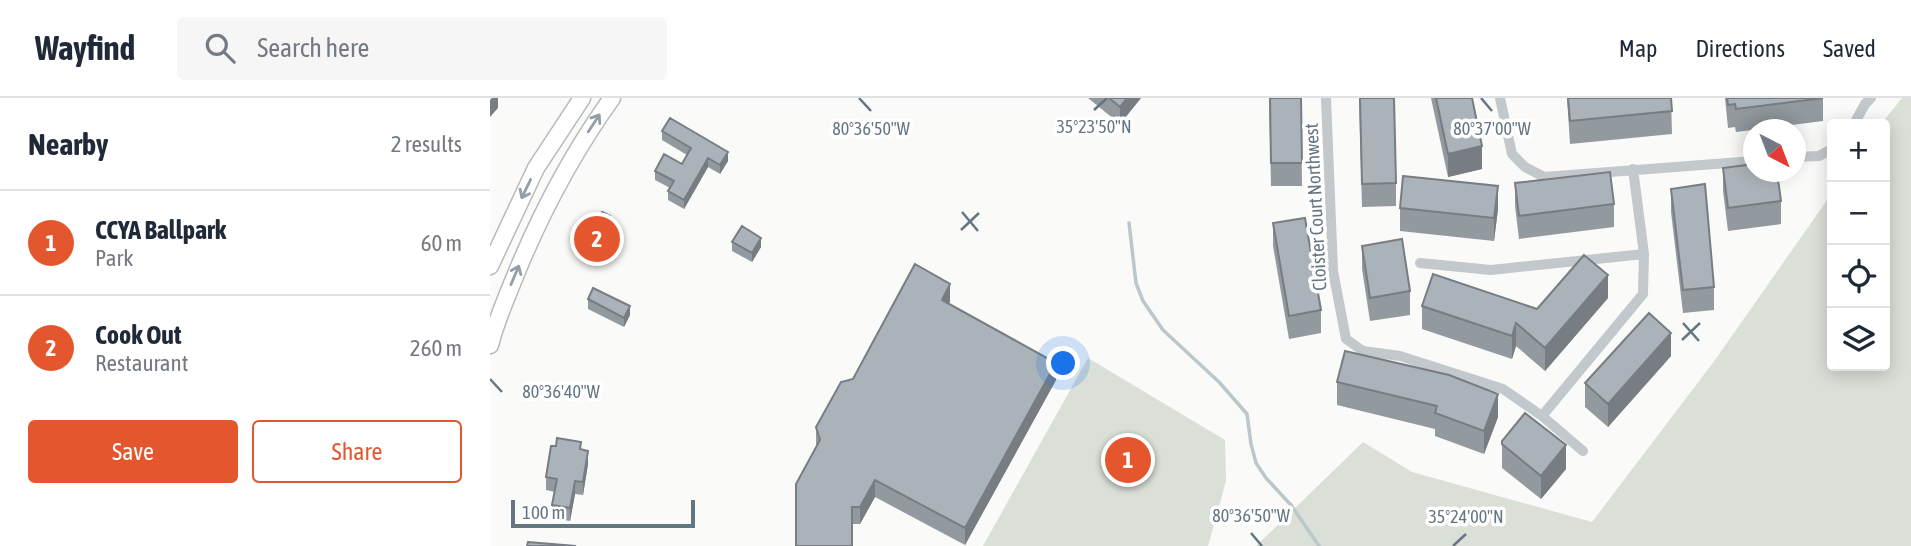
<!DOCTYPE html>
<meta charset="utf-8">
<style>
body{margin:0;font-family:"Asap Condensed",sans-serif;background:#f6f6f7;color:#1f2937}
.controls{position:absolute;right:21px;top:21px;display:grid;overflow:hidden;border-radius:7px;box-shadow:0 4px 18px #0003}
.controls button{width:63px;height:63px;display:grid;place-items:center;padding:0;border:0;border-bottom:2px solid #e0e1e3;background:#fff;color:#1f2937;font:35px sans-serif}
.compass{position:absolute;left:1253px;top:21px;width:63px;height:63px;border-radius:50%;background:#fff;box-shadow:0 4px 18px #0003;rotate:138deg}
.scale{position:absolute;left:21px;bottom:18px;width:184px;box-sizing:border-box;padding-left:7px;border:4px solid #657683;border-top:0;font-size:19px;line-height:24px;white-space:nowrap;color:#657683;-webkit-text-stroke:5px #fff;paint-order:stroke}
.you{position:absolute;left:574px;top:266px;width:24px;height:24px;margin:-18px;border:5px solid #fff;border-radius:50%;background:#1a73e8;box-shadow:0 0 0 10px #1a73e833}
.badge{display:grid;place-items:center;width:46px;height:46px;border-radius:50%;background:#e4572e;color:#fff;font-size:23px;font-weight:700}
.pin{position:absolute;translate:-50% -50%;border:4px solid #fff;box-shadow:0 2px 7px #0006}
.list{margin:0;padding:0;list-style:none}
h2{display:flex;justify-content:space-between;align-items:center;height:91px;margin:0;padding:0 28px;font-size:30px}
h2 small{font-size:23px;font-weight:400;color:#747a83}
.list li{display:grid;grid-template-columns:46px 1fr auto;gap:21px;align-items:center;box-sizing:border-box;height:105px;padding:0 28px;border-top:2px solid #e0e1e3}
.list b{display:block;font-size:26px;white-space:nowrap}
.list p{margin:0;font-size:23px;white-space:nowrap;color:#747a83}
.list em{font-size:23px;font-style:normal;color:#747a83}
.actions{display:flex;gap:14px;padding:21px 28px}
.actions a{flex:1;padding:16px 0;border:2px solid #e4572e;border-radius:7px;text-align:center;font-size:24px;color:#e4572e}
.actions .main{background:#e4572e;color:#fff}
.icon{flex:none;width:38px;height:38px;fill:none;stroke:currentColor;stroke-width:2;stroke-linecap:round;stroke-linejoin:round}
.map{position:relative;flex:none;width:1421px;height:448px;overflow:hidden}
header{display:flex;align-items:center;gap:42px;box-sizing:border-box;height:98px;padding:0 35px;background:#fff;border-bottom:2px solid #e0e1e3}
header strong{font-size:33px}
nav{display:flex;gap:38px;margin-inline-start:auto;font-size:24px}
.search{width:490px;height:63px;background:#f6f6f7;display:flex;align-items:center;gap:18px;box-sizing:border-box;padding:0 24px;border-radius:7px;color:#747a83;font-size:26px}
main{display:flex}
aside{flex:1;background:#fff}
.map>svg:first-child{display:block}
</style>
<header>
<strong>Wayfind</strong>
<div class="search"><svg class="icon" aria-label="search" viewBox="0 0 24 24"><circle cx="10" cy="10" r="6"/><path d="M15 15l6 6"/></svg>Search here</div>
<nav><a>Map</a><a>Directions</a><a>Saved</a></nav>
</header>
<main>
<aside>
<h2>Nearby<small>2 results</small></h2>
<ul class="list">
<li><span class="badge">1</span><div><b>CCYA Ballpark</b><p>Park</p></div><em>60 m</em></li>
<li><span class="badge">2</span><div><b>Cook Out</b><p>Restaurant</p></div><em>260 m</em></li>
</ul>
<div class="actions"><a class="main">Save</a><a>Share</a></div>
</aside>
<div class="map">
<svg width="1421" height="448" viewBox="0 0 1421 448">
<rect width="100%" height="100%" fill="#fafaf8"/>
<path fill="#dadfd7" d="M1412 0H1421V448H766L873 344 922 374 1102 424 1225 262 1342 95V268H1395V26H1391Z
M598 260 735 342 736 383 718 448H493Z"/>
<g fill="none" stroke-linecap="round" stroke-linejoin="round">
<path stroke="#bbc7cb" stroke-width="3.5" d="M639 125 646 185 653 203 673 232 729 284 757 316 761 346 766 365 776 380 801 407 829 448"/>
<g stroke="#b5babe" stroke-width="19">
<path id="primary" d="M0 168 46 70 92 0
M0 247C7 220 18 196 28 171 53 111 84 53 122 0"/>
</g>
<path stroke="#c3c8cc" stroke-width="10" d="M836 0 843 173 856 241 873 253 910 258 1013 291 1052 318 1093 353
M1010 0 1022 56 1035 69 1054 79 1264 63
M1364 26 1375 6 1381 0
M1306 59 1329 58 1342 51
M930 165 1001 172 1154 156
M1052 318 1153 196 1154 156 1143 71"/>
<use href="#primary" stroke="#fff" stroke-width="16"/>
</g>
<path fill="#929a9f" d="M598 0H651L630 26Z
M779 0H811L812 88H781Z
M869 0 906 85V108L872 109Z
M941 0H982L992 71 958 79Z
M1077 0H1181L1182 36 1080 46Z
M1235 0H1333V23L1246 34 1245 29 1238 30Z
M172 33 238 63 230 76 218 69 194 111 178 102V93L180 90 165 82V73L192 66 197 57 172 42Z
M1233 70 1291 103V126L1238 133 1233 93Z
M1025 85 1124 106V129L1029 141 1025 108Z
M1181 91 1224 189V212L1193 215 1181 114Z
M910 110 1008 111 1004 143 910 133Z
M783 125 831 212V235L799 241 783 148Z
M120 127 106 151 99 147V138Z
M242 144 271 149 262 164 242 153Z
M872 148 920 193V217L880 223 872 171Z
M1118 200 1055 273 1026 248 1022 261 932 231V208L1047 211Z
M98 201 140 217 134 229 98 211Z
M460 203 459 206 566 282 475 447 385 399 370 426H362L326 346V329L363 281Z
M1181 258 1118 329 1095 309V285Z
M847 284 1008 319 994 356 945 338V331L847 307Z
M1012 343 1076 371 1051 401 1012 370Z
M91 351 98 366 93 397 85 396 80 423 62 420V407L65 394 56 392V379Z"/>
<path fill="#777d82" d="M2 0H8V10L0 19V2Z
M637 0H651L630 26V9Z
M992 48V71L958 79V56Z
M238 54V63L230 76V67Z
M218 60V69L194 111V102Z
M1008 88V111L1004 143V120Z
M120 118V127L106 151V142Z
M271 140V149L262 164V155Z
M1118 177V200L1055 273V250Z
M460 186V203L452 219V202Z
M140 208V217L134 229V220Z
M1026 225V248L1022 261V238Z
M1181 235V258L1118 329V306Z
M566 265V282L475 447V430Z
M1008 296V319L994 356V333Z
M1076 347V371L1051 401V378Z
M98 353V366L93 397V384Z
M385 382V399L370 426V409Z
M85 383V396L80 423V410Z"/>
<path fill="#aab3b9" stroke="#777d82" stroke-width="2" d="M619 0H637L630 9Z
M780 0H811L812 65H781Z
M870 0H904L906 85 872 86Z
M946 0H982L992 48 958 56Z
M1078 0H1181L1182 13 1080 23Z
M1237 0H1333L1246 11 1245 6 1238 7Z
M180 20 238 54 230 67 218 60 194 102 178 93 184 83 165 73 174 56 192 66 201 50 172 33Z
M1264 66V74H1287L1291 103 1238 110 1233 70Z
M1120 74 1124 106 1029 118 1025 85Z
M913 78 1008 88 1004 120 910 110Z
M1215 86 1224 189 1193 192 1181 91Z
M112 114 120 118 106 142 99 138Z
M815 120 831 212 799 218 783 125Z
M252 128 271 140 262 155 242 144Z
M912 141 920 193 880 200 872 148Z
M1094 157 1118 177 1055 250 1026 225 1022 238 932 208 943 176 1047 211Z
M425 166 460 186 452 202 566 265 475 430 385 382 370 409H362V448H306V386L330 342 326 329 351 284 363 281Z
M103 190 140 208 134 220 98 201Z
M1159 215 1181 235 1118 306 1095 285Z
M855 253 959 277 1008 296 994 333 945 315 947 308 847 284Z
M1035 315 1076 347 1051 378 1012 346V343Z
M67 340 91 344 90 351 98 353 93 384 85 383 80 410 62 407 67 381 56 379 61 348H66Z
M38 444 86 448H37Z"/>
<defs><path id="oneway-shaft" d="M-6 0H5M1.5-3L5.5 0L1.5 3" fill="none" stroke-width="1.6" stroke-linecap="round" stroke-linejoin="round" transform="scale(1.75)"/></defs>
<g stroke="#939fa8">
<use href="#oneway-shaft" transform="translate(104 25) rotate(-57)"/>
<use href="#oneway-shaft" transform="translate(36 91) rotate(116)"/>
<use href="#oneway-shaft" transform="translate(25 177) rotate(-67)"/>
</g>
<path fill="none" stroke="#657683" stroke-width="2.5" d="M369 0 381 13M991 0 1002 13M604 12 617 0M472 114 488 133M471 132 489 115M1193 225 1209 243M1192 242 1210 225M0 281 12 294M761 435 772 448M963 448 976 436"/>
<g text-anchor="middle" stroke-width="7" stroke-linejoin="round" paint-order="stroke">
<g font-size="19" fill="#657683" stroke="#fff">
<text transform="translate(825 109) rotate(-93)" y="7">Cloister Court Northwest</text>
</g>
</g>
<g font-size="18" text-anchor="middle" fill="#657683" stroke="#fff" stroke-width="7" stroke-linejoin="round" paint-order="stroke">
<text x="604" y="35">35°23'50"N</text>
<text x="381" y="37">80°36'50"W</text>
<text x="1002" y="37">80°37'00"W</text>
<text x="71" y="300">80°36'40"W</text>
<text x="761" y="424">80°36'50"W</text>
<text x="976" y="425">35°24'00"N</text>
</g>
</svg>
<div class="controls">
<button>+</button>
<button>−</button>
<button><svg class="icon" aria-label="locate" viewBox="0 0 24 24"><circle cx="12" cy="12" r="6"/><path d="M12 2v4M12 18v4M2 12h4M18 12h4"/></svg></button>
<button><svg class="icon" aria-label="layers" viewBox="0 0 24 24"><path d="M12 4l9 5-9 5-9-5zM3 14l9 5 9-5"/></svg></button>
</div>
<svg class="compass" viewBox="-18 -18 36 36"><path d="M0-13l5 13h-10z" fill="#e53935"/><path d="M0 13l5-13h-10z" fill="#747a83"/></svg>
<div class="scale">100 m</div>
<div class="you"></div>
<div class="pin badge" style="left:638px;top:362px">1</div>
<div class="pin badge" style="left:107px;top:141px">2</div>
</div>
</main>
